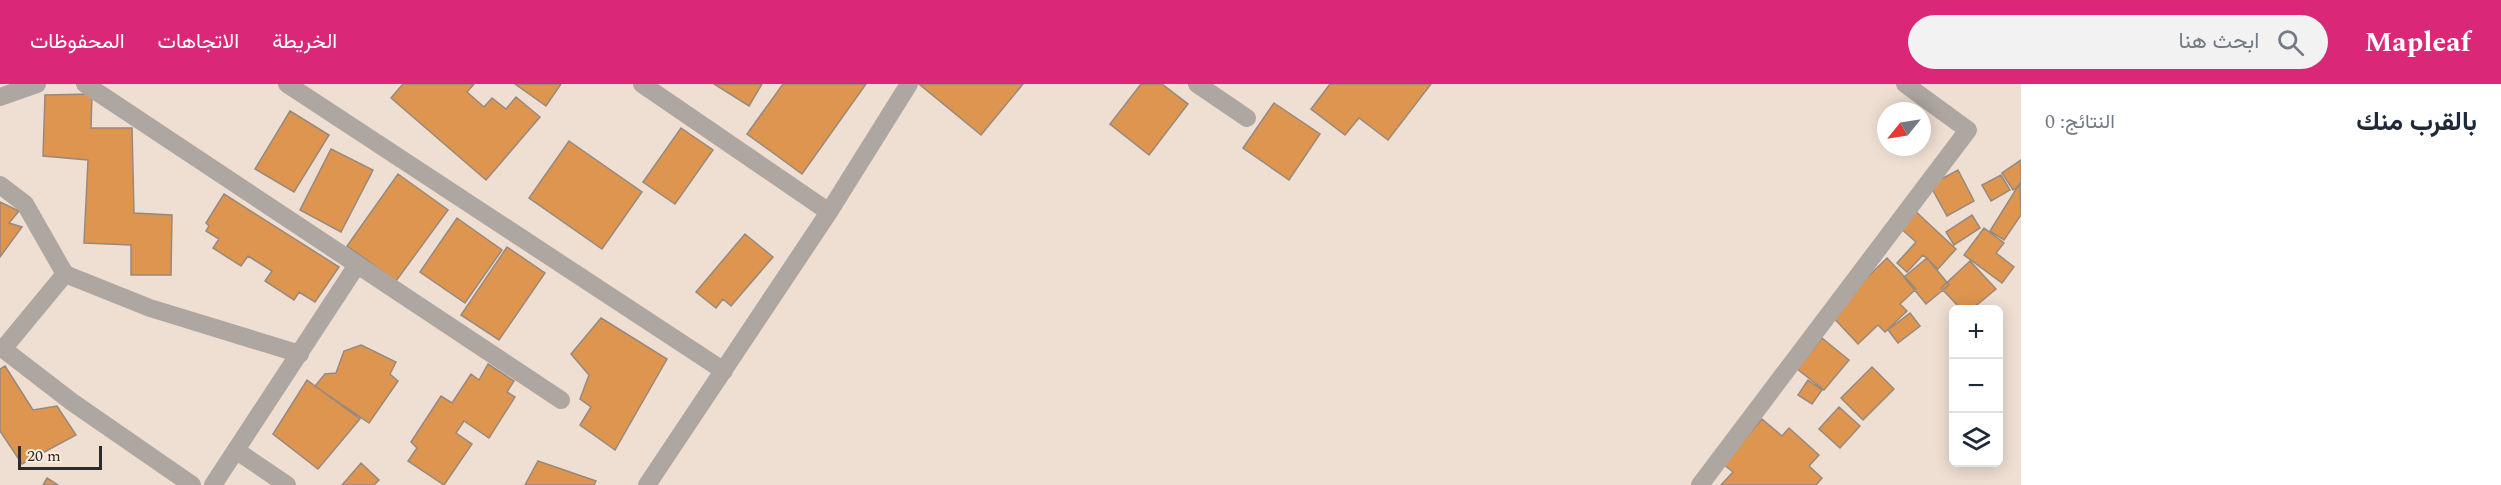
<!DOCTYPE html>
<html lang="ar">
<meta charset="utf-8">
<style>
body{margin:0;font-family:Spectral,Vazirmatn,serif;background:#f2f2f3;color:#1f2937;direction:rtl}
.controls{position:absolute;right:18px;bottom:18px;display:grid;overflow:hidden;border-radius:9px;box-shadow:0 3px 15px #0003}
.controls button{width:54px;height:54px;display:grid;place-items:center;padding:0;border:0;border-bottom:2px solid #e0e1e3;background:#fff;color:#1f2937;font:30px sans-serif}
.compass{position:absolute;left:1877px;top:18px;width:54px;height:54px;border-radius:50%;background:#fff;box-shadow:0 3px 15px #0003;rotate:240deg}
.scale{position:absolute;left:18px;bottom:15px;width:84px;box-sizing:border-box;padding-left:6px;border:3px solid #302b26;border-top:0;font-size:16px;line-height:21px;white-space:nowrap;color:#302b26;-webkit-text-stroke:4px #fcecdf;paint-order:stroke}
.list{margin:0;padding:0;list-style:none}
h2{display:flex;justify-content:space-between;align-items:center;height:78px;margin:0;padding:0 24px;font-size:26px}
h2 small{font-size:20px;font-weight:400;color:#747a83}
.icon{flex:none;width:33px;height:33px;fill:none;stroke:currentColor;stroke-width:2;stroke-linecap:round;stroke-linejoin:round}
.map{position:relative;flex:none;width:2021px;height:401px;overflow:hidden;direction:ltr}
header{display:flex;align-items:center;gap:36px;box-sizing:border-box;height:84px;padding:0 30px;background:#db2777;color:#fff}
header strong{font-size:28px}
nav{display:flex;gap:33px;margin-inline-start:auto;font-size:21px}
.search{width:420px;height:54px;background:#f2f2f3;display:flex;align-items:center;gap:15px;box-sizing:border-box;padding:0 21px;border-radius:33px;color:#747a83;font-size:22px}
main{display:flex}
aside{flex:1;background:#fff}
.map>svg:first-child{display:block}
</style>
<header>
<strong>Mapleaf</strong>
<div class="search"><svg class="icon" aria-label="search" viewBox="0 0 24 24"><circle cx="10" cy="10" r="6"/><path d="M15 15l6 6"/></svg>ابحث هنا</div>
<nav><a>الخريطة</a><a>الاتجاهات</a><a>المحفوظات</a></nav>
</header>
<main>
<aside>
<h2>بالقرب منك<small>النتائج: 0</small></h2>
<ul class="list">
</ul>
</aside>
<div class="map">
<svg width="2021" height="401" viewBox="0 0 2021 401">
<rect width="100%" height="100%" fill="#efdfd2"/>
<path fill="#dd954f" stroke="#98897d" stroke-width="1.5" d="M403 0H474L467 8 484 23 492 14 506 25 516 13 540 33 486 96 391 14Z
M515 0H561L546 22Z
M714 0H762L749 22Z
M783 0H866L802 90 747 50Z
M919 0H1023L981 51Z
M1141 0H1162L1188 20 1149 71 1110 40Z
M1330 0H1431L1388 56 1359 34 1345 51 1311 25Z
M92 10 91 44H132L134 129 172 131 171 191H131V161L84 159 88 76 43 72 45 11Z
M1274 19 1320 50 1289 96 1243 64Z
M290 27 329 51 294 108 255 85Z
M681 44 713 66 675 120 643 98Z
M569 57 642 108 602 165 529 114Z
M331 65 373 86 341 148 300 126Z
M2021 76V101L2013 106 2002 89Z
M1958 86 1974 117 1947 132 1930 101Z
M398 90 448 126 396 197 347 162Z
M2001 91 2010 106 1991 117 1982 101Z
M2020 99 2021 131 2004 156 1990 147Z
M224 110 339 183 315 218 299 208 294 216 265 197 272 187 248 172 241 182 213 164 219 155 206 147 209 142 206 139Z
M0 118 19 127 9 139 22 143 0 173Z
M1913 125 1956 165 1938 185 1923 171 1907 188 1897 179 1916 158 1898 142Z
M1972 131 1980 144 1954 161 1946 148Z
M457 134 502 166 465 219 420 188Z
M1984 144 2004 159 1996 169 2014 183 2002 199 1964 171Z
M745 150 773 173 731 222 723 215 716 224 696 208Z
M507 163 545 189 499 256 461 231Z
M1887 174 1916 205 1900 220 1907 227 1885 248 1878 241 1858 260 1830 230Z
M1927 174 1949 201 1926 220 1904 193Z
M1970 177 1996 205 1972 225H1961L1941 204Z
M1910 229 1920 242 1898 259 1888 246Z
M601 234 667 275 615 366 580 341 591 323 580 315 589 291 571 270Z
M1822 254 1849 276 1824 306 1797 285Z
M361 261 396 278 390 290 398 297 369 339 315 302 325 290 336 289 344 267Z
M488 280 514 297 507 308 515 313 489 354 464 337 456 349 472 360 444 401 408 377 417 364 411 358 441 312 452 319 471 290 479 296Z
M5 282 33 326 57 322 76 351 22 380 0 347V285Z
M1872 283 1894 305 1863 336 1841 314Z
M307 296 360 335 318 385 273 350Z
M1808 296 1822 306 1812 320 1798 311Z
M1839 323 1860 342 1840 364 1819 345Z
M1762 335 1782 352 1789 344 1819 371 1809 382 1822 394 1816 401H1721L1733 388 1723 380Z
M538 377 596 397 594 401H525Z
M361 379 379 396 374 401H342Z
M47 394 58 401H43Z"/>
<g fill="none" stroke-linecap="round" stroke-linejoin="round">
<path stroke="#aea7a1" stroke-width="18" d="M85 0 561 316
M287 0 724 287
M642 0 829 128
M1197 0 1247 34
M0 13 37 0
M0 101 25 120 65 190 3 265 72 318 192 401
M65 190 150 224 300 270
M237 367 287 401
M213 401 357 181
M647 401 829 128 909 0
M1700 401 1968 46 1905 0"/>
</g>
</svg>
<div class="controls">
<button>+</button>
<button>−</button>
<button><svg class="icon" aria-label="layers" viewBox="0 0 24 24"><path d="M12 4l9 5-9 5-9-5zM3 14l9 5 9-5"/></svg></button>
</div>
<svg class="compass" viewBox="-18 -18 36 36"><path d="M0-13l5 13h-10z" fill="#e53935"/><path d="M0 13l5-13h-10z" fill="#747a83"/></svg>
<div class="scale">20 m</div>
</div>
</main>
